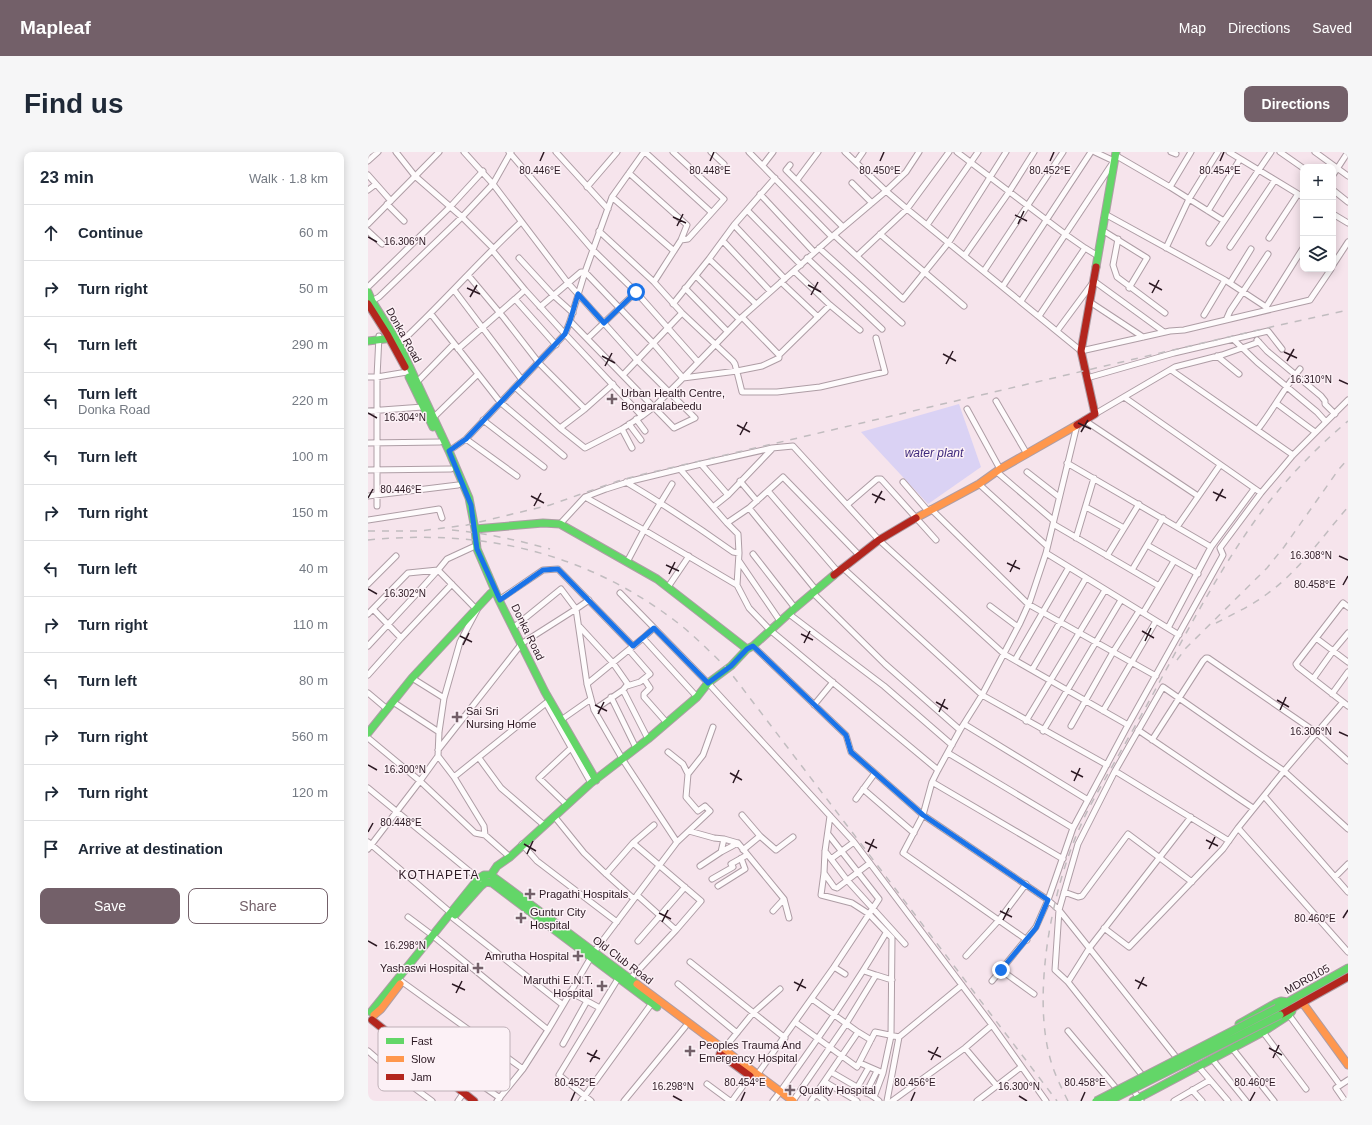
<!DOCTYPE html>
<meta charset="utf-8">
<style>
body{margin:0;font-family:Arial,sans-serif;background:#f6f6f7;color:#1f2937}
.controls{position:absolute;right:12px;top:12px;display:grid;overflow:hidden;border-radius:8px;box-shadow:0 2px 10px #0003}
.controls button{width:36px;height:36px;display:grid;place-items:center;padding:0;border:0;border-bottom:1px solid #e0e1e3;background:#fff;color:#1f2937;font:20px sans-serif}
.stop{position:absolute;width:12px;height:12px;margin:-9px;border:3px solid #1a73e8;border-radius:50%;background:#fff}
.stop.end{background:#1a73e8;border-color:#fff;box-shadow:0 1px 4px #0008}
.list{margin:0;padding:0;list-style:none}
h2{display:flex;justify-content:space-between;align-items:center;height:52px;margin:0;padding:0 16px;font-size:17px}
h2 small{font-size:13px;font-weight:400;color:#747a83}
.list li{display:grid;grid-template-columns:26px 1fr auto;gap:12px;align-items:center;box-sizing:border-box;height:56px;padding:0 16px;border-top:1px solid #e0e1e3}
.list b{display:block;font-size:15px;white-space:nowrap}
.list p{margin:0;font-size:13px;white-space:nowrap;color:#747a83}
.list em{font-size:13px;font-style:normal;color:#747a83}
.actions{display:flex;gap:8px;padding:12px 16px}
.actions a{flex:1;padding:9px 0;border:1px solid #736069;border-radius:8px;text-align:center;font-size:14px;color:#736069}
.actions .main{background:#736069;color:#fff}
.icon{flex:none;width:22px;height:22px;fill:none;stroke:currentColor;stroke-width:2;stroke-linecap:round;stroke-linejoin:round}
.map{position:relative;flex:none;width:980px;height:949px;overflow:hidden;border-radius:8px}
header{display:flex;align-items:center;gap:24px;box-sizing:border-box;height:56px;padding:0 20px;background:#736069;color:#fff}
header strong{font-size:19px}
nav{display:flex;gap:22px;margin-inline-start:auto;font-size:14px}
.intro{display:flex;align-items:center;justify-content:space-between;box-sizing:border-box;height:96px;padding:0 24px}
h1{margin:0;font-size:28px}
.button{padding:10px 18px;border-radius:8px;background:#736069;color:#fff;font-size:14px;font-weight:700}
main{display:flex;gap:24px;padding:0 24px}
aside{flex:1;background:#fff;border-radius:8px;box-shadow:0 2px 10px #0003}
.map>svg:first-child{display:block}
</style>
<header>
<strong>Mapleaf</strong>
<nav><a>Map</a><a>Directions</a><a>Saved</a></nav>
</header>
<div class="intro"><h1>Find us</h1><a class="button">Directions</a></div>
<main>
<aside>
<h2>23 min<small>Walk · 1.8 km</small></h2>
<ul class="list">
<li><svg class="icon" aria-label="ahead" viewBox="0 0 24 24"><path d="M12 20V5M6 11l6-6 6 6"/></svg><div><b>Continue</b></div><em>60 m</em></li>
<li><svg class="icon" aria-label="right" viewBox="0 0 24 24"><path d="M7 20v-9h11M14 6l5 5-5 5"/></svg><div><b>Turn right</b></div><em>50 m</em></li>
<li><svg class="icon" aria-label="left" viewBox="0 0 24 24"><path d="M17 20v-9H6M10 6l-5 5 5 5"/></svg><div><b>Turn left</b></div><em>290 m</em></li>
<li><svg class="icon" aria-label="left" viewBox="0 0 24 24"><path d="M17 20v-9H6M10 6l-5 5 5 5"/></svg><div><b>Turn left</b><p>Donka Road</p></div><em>220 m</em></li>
<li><svg class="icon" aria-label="left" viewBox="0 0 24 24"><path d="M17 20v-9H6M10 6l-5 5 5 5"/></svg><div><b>Turn left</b></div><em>100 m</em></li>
<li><svg class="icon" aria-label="right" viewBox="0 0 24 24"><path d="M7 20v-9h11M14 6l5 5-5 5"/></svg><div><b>Turn right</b></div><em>150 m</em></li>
<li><svg class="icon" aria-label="left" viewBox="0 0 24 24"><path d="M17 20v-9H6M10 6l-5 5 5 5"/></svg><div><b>Turn left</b></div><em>40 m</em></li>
<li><svg class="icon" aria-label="right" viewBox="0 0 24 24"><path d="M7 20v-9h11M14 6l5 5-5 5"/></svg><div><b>Turn right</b></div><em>110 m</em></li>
<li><svg class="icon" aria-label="left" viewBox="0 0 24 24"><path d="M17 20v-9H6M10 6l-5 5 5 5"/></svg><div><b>Turn left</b></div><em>80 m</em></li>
<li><svg class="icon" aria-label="right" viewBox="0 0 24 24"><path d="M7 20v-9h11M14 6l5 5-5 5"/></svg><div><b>Turn right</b></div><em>560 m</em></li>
<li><svg class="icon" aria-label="right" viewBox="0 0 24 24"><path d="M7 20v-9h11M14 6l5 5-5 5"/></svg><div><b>Turn right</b></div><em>120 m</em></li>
<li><svg class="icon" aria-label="arrive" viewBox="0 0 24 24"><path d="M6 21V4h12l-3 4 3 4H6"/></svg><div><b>Arrive at destination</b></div></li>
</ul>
<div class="actions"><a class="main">Save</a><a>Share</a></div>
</aside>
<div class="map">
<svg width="980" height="949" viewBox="0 0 980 949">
<rect width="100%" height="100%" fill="#f6e4ec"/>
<path fill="#dad2f4" d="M591 252 613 315 560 352 493 280Z"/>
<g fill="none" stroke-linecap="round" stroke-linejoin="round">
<g stroke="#ae9da5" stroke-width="7">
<path id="street" d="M28 0 47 24 94 65 125 96
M96 0 125 32 200 131 269 208 327 266 306 276 202 169
M141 0 225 98 268 140 330 210
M188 0 240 57
M277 0 343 60
M305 0 356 47 320 87 313 88
M343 0 356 12
M381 0 464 85
M477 0 518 39 539 57 713 199 802 179 816 178 858 168 862 159 900 102
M589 0 697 82 717 96 730 104
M803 0 808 2
M861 0 935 45
M912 0 935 16
M947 0 980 24
M747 3 802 35 856 69
M0 9 10 0
M488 10 495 0
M395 13 405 0
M422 13 418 18 475 75
M261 21 319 73 313 88 286 130
M0 23 23 49
M965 23 980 0
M429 28 450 0
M484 31 504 51
M219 35 249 0
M802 35 823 0
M0 38 8 32
M965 38 980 50
M392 42 446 100
M244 45 306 99
M19 52 36 69
M379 58 433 113
M840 59 872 7
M737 62 857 128 898 155 935 96
M965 62 980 71
M0 72 71 0
M366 73 417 127
M559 73 610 0
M734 78 779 106 761 136
M0 79 14 92
M231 79 286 130 314 161 365 209 367 212 374 240H409L452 235 517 220 508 186
M512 82 596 154
M466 83 535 147 581 90 638 0
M901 86 930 42
M750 87 745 113 749 125 797 161
M355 89 402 139
M841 91 903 0
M862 95 907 28
M451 96 534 171
M798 96 821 47 850 0
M124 98 157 138
M597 103 641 40 666 0
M489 104 539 57 581 0
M151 106 185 143 205 161
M439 106 514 177
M341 107 388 152
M965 113 980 90
M426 119 462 153 492 178
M616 119 695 0
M100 123 136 166 171 211 217 257
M328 124 371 167
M413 130 450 165
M862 131 883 97
M635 134 723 0
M0 135 82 55 115 19
M317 136 359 179
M86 138 154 228
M653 149 746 9 727 0
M2 150 11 145 94 65 125 32 143 0
M722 150 775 185
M305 152 341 107 366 73 407 26
M172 155 213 120H217L285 191 315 226 374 165 466 83 518 39 538 20 551 0
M63 162 132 250 196 304
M836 163 857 128
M671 164 717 96
M858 168 942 148 963 117
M689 179 726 129 796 180
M220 186 268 140
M865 187 889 210 949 260 958 270
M889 188 899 199 953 244 957 249V252L967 262
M31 192C73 153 111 109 153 70
M188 193 147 147 157 138 197 182 274 264 254 277 217 296 192 276
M90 197 147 147
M411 203 462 153
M849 204 871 222
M803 218 925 303
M255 223 314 161
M0 225H9L39 220
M719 226 806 201 900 179 914 197
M49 230 86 192
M147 235 192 276 217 257 245 232
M756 245 893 341
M628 249 659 302
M908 251 947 280
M599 257 632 317
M0 259 55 255
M727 262 807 215 854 203 891 190
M274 264 286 255 315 226 369 219 394 214 411 206V203L374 165
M66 265 110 222
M268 267 277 279
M115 268 176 315
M716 268 830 344
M261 272 273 288
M254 277 264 296
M890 277C905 258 916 236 932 217
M98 287 149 324
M0 291 72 290
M81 299 98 287 197 182 202 169 217 120 244 45 276 0
M699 311 843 395
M333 312 360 343
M312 317 359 371
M0 318 83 317
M629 320 685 368
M659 320 691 345
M372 329 389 349
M258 330C295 352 330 375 365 400L371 401
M535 330 560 359
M611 332 679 394
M400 339 470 420
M0 344 90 333
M217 345 276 378 369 433
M480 352 509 327H513L568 388
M9 354V225L11 184
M345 355 360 343 404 297
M718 355 756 376
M381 356 448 438
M563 357 660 452 788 524
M0 368 71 357 74 366
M192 372 217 345 238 337 263 329 333 312 404 296 425 294 511 388 636 502 760 573
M685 372 791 434
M809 375 852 313
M708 386 726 326
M779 393 830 422
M678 401 811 483
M385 402 427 456
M491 403 415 325 381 356 359 371 370 382 371 401 369 433 381 456 402 478 570 618
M739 404 771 352
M371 409 412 469
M259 410 276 378 304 332
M475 416 614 543 739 613
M764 418 795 366
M0 432 28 404
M300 435 321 404
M252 441 340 531 486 690 624 873 678 949
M445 441 517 512 592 578
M131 448 175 418 190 417 265 494
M221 448 208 457 219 532 226 558 255 608 309 690
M622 454 650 475
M980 455 975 451 928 512 930 515 980 554
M775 461 806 409
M0 462 40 421 70 418 52 438 0 494
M421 462 516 534 584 593
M212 475 245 511 259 531V533L255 538
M145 476 193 437 208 457 153 492
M286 476 275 486 329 545
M800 476 843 395 886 337
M33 486 84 432
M948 486 980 510
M385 494 478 583 483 600 555 663 680 748 691 758 808 905
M647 508 701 415
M664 518 718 426
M0 523 33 486 5 457
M44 526 76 546
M276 527 282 536 276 542V545L299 571
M945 527 965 499 980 481
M219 532 275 486
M259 534 272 530 282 522 261 498
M0 541 19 557
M964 542 980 520
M243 545 268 596
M25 550 71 580
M975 550 916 619 870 676 980 800
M446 553 465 530
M226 558 255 538 280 587
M735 559 788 469
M193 568 223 547
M658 569 737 438
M596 572 720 648
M703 574 745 500 771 459
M770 578 885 656
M675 579 753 448
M0 586 52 629 107 681 117 683 142 705
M784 588 835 509 838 506H840L949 581 980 609
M70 598 151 495
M300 600 315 612 320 622
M580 601 705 676
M70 604 86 625 178 551 223 631
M111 606 133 636 176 673
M747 619 861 689
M86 625 116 674 117 683
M564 630 695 707
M0 636 112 728
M495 637 546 681
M896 644 980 740
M488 647 507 621
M199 653 171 626 203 596
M374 663 392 684 408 698 425 685
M186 664 216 701 238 722 266 747
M462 664 457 699 456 721 453 743 484 751 501 762 524 786 523 884 515 921 506 945 463 920
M321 679 346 686 356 687 370 691 416 747 421 766
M0 690 83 761
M154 692 169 709 249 770
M0 697 52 629 70 604 71 580 76 546 92 490 109 458 70 418 79 407 105 395
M375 698 392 684
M457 699 479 728 537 792
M353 700 356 687
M463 707 486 690
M332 714 353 700 370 691
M456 721 466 735 469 736 502 711
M238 722 265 691 286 673
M967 725 980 712
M344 727 365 715 363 712 379 703
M350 734 377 717 373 706
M696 740 710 745 714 744 760 682 824 730
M269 743 308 778
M405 759 416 747
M40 765 64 783 180 878 195 853
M85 766 195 853 226 800 269 743 309 690 342 659 337 654 330 659 318 645 320 622 335 603 345 575
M736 776 761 795 855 697 870 676
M659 788 535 701 555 663 564 630 570 618 592 578 614 543 652 471 662 449 678 401 709 273
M270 789 317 735
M598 804 631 768 658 732
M322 810 417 886
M466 815 477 822
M633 818 666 842
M508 823 524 828
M262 827 308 778 333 749 265 691
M33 829 155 917
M624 829 668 775 680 748 705 676 760 573 855 403 852 396 893 341 925 303 980 248
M700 830 722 795 823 665
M310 832 369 881
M444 847 490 880
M219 849 232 856
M921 863 972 933
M427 870 489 915 507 880 531 885
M700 879 748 936
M895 880 938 937
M195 892 219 849 202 840
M597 896 629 934
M864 896 906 949
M355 898 385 861 412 837
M0 899 22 918 64 949
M844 907 878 949
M492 911 515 921
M830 914 860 949
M389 923 466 815 511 747 460 682
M774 923 700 830 687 818 691 758 710 692 747 619 795 535 916 619 980 677
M457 930 489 949
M339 932 362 949
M763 935 773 949
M489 936 501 915
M824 938 834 949
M498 941 509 919
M448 942 457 949
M506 945 511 949
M90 949 104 929 106 928 132 946
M129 949 155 917 180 878
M213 949 284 851
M223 949 191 923 251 825
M256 949 317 875
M364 949 382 924
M405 949 412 940C449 888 486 836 518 781
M425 949 478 872 508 823 496 819
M443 949 490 880 503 888
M519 949 531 885 594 833
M524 949 597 896 624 873
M609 949 653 915
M806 949 842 928
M977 949 968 936 980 928"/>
</g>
<g stroke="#ae9da5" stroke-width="9">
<path id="fast" d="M728 115 748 0
M0 140 4 149 31 192 81 299 101 346 107 377 109 397 131 448 177 540 228 628
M0 189 25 186
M41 225 65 275
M107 377 175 371 192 372 289 427 379 497
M0 581 44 526 123 441
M123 723 129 714 142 705 223 631 280 587 329 545 340 531 363 514 379 497 385 494 427 456 466 423
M87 763 113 734 118 730 124 731 289 855
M909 856 980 816
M3 860 110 727 116 723H123L269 832
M871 872 908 851 913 849 920 850
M765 949 895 880 921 863 924 859 923 856"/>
</g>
<g stroke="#ae9da5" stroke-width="9">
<path id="slow" d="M548 366 611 332 632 317 709 273
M269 832 425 949
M934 850 980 913
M6 863 13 857 32 832"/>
</g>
<g stroke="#ae9da5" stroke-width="9">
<path id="jam" d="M0 152 19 182 37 215
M709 273 727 262 713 199 728 115
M466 423 511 388 548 366
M912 863 980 825
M4 868 106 949
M352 902 382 924"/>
</g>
<use href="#street" stroke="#fefbfc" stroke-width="5"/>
<use href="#fast" stroke="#63d668" stroke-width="7"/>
<use href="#slow" stroke="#ff974d" stroke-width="7"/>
<use href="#jam" stroke="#b3261e" stroke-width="7"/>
<path stroke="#c1bcbf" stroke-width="1.5" stroke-dasharray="7 7" stroke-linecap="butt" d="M84 378C117 381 149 388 182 397
M0 379H52L99 373 182 353 250 329 272 323 903 175 980 158
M0 388C113 377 214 399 306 468 325 482 342 500 359 516L689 949
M848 471C865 462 883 454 899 442 931 419 954 385 980 355
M809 508 818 496 899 416 916 395 971 317 980 307
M700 949C693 935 686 921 682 906 664 841 684 736 712 675 720 656 731 638 741 620 758 590 776 559 792 529 823 472 856 410 894 359 919 326 948 296 980 269"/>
<g stroke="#ae9da5" stroke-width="9" stroke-linecap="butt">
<path id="fast-bridge" d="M728 949 909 856
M741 949 912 863"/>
</g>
<use href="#fast-bridge" stroke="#63d668" stroke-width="7"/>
</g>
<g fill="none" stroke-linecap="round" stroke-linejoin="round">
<path stroke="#1a73e8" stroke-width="5" d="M268 140 236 171 210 142 202 169 197 182 98 287 81 299 103 353 109 397 132 448 175 418 190 417 265 494 286 476 340 531 363 514 379 497 385 494 478 583 483 600 555 663 680 748 668 776 633 818"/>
</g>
<path fill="none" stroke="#2c1923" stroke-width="1.5" d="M172 9 176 0M342 9 346 0M512 9 516 0M682 9 686 0M852 9 856 0M647 63 659 69M305 65 318 71M650 72 656 59M309 74 315 62M0 85 9 90M781 131 794 138M440 133 453 140M99 136 112 142M784 141 791 128M443 143 450 130M102 145 109 133M916 200 929 206M575 202 588 209M234 204 247 211M919 209 926 197M578 212 585 199M237 214 244 201M971 228 980 232M0 261 9 266M710 271 723 277M369 273 382 280M713 280 720 268M372 283 379 270M845 340 858 346M504 342 517 348M163 344 176 351M0 346 5 337M848 349 855 337M507 351 514 339M166 354 173 341M971 404 980 408M639 411 652 417M298 413 311 419M642 420 648 408M301 422 307 410M975 433 980 424M0 437 9 442M774 479 786 486M433 482 445 488M92 484 104 490M777 489 783 476M436 491 442 479M95 493 101 481M909 548 921 555M568 550 580 557M227 553 239 559M912 558 918 545M571 560 577 547M230 562 236 550M971 580 980 584M0 613 9 618M703 619 715 625M362 621 374 628M706 629 712 616M365 631 371 618M0 680 5 671M838 688 850 694M497 690 509 696M156 692 168 699M841 697 847 685M500 700 506 687M159 702 165 689M632 759 644 765M291 761 303 767M975 766 980 758M635 768 641 756M294 770 300 758M0 789 9 794M767 828 779 834M426 830 438 836M84 832 97 838M770 837 776 825M429 839 435 827M88 841 94 829M901 896 914 903M560 899 573 905M219 901 232 907M905 906 911 893M563 908 570 895M222 910 229 898M305 944 314 949M651 944 659 949M203 949 207 940M373 949 377 940M543 949 547 940M713 949 717 940M882 949 887 940"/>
<g fill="#736069" stroke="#fcf1f6" stroke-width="1.5">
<path d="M242 241h4v4h4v4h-4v4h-4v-4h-4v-4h4z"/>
<path d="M87 559h4v4h4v4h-4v4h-4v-4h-4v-4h4z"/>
<path d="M160 736h4v4h4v4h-4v4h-4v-4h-4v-4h4z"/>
<path d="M151 760h4v4h4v4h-4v4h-4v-4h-4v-4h4z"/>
<path d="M208 798h4v4h4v4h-4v4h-4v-4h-4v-4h4z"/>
<path d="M108 810h4v4h4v4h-4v4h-4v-4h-4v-4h4z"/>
<path d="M232 828h4v4h4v4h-4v4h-4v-4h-4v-4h4z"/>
<path d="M320 893h4v4h4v4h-4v4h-4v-4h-4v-4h4z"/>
<path d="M420 932h4v4h4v4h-4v4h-4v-4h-4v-4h4z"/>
</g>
<g text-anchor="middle" stroke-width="3" stroke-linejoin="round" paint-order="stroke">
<g font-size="11" fill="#2c1923" stroke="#fcf1f6">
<text transform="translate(36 183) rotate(61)" y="4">Donka Road</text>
<text transform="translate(160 480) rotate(64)" y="4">Donka Road</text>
<text transform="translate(255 808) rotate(37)" y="4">Old Club Road</text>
<text transform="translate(939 827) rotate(-29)" y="4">MDR0105</text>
</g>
<g font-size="11" fill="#2c1923" stroke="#fcf1f6" text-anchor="start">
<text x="253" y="245">Urban Health Centre,<tspan x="253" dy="13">Bongaralabeedu</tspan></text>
<text x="98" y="563">Sai Sri<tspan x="98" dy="13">Nursing Home</tspan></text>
<text x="171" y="746">Pragathi Hospitals</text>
<text x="162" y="764">Guntur City<tspan x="162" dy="13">Hospital</tspan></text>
<text x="201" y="808" text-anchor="end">Amrutha Hospital</text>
<text x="101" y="820" text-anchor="end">Yashaswi Hospital</text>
<text x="225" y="832" text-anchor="end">Maruthi E.N.T.<tspan x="225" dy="13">Hospital</tspan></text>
<text x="331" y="897">Peoples Trauma And<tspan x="331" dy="13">Emergency Hospital</tspan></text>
<text x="431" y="942">Quality Hospital</text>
</g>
<g font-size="12" font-style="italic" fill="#3d297c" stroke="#fcf1f6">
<text x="566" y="305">water plant</text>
</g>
<g font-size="12" letter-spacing="1" fill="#2c1923" stroke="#fcf1f6">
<text x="71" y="727">KOTHAPETA</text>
</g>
</g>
<rect x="10" y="875" width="132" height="64" rx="6" fill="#fcf1f6" stroke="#beb0b7" stroke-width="1"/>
<rect x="18" y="886" width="18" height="6" fill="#63d668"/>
<rect x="18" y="904" width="18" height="6" fill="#ff974d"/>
<rect x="18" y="922" width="18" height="6" fill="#b3261e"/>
<g font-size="11" fill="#2c1923">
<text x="43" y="893">Fast</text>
<text x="43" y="911">Slow</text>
<text x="43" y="929">Jam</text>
</g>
<g font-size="10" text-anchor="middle" fill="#2c1923" stroke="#fcf1f6" stroke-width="3" stroke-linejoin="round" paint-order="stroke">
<text x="172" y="22">80.446°E</text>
<text x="342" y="22">80.448°E</text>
<text x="512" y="22">80.450°E</text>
<text x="682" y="22">80.452°E</text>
<text x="852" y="22">80.454°E</text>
<text x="37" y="93">16.306°N</text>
<text x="943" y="231">16.310°N</text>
<text x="37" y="269">16.304°N</text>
<text x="33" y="341">80.446°E</text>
<text x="943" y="407">16.308°N</text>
<text x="947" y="436">80.458°E</text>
<text x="37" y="445">16.302°N</text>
<text x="943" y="583">16.306°N</text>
<text x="37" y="621">16.300°N</text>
<text x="33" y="674">80.448°E</text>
<text x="947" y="770">80.460°E</text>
<text x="37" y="797">16.298°N</text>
<text x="207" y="934">80.452°E</text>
<text x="377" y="934">80.454°E</text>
<text x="547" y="934">80.456°E</text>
<text x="717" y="934">80.458°E</text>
<text x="887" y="934">80.460°E</text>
<text x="651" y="938">16.300°N</text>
<text x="305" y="938">16.298°N</text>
</g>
</svg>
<div class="controls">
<button>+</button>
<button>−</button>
<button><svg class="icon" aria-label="layers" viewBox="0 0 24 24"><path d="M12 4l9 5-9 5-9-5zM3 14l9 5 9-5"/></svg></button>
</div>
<div class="stop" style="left:268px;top:140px"></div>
<div class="stop end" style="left:633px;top:818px"></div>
</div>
</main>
